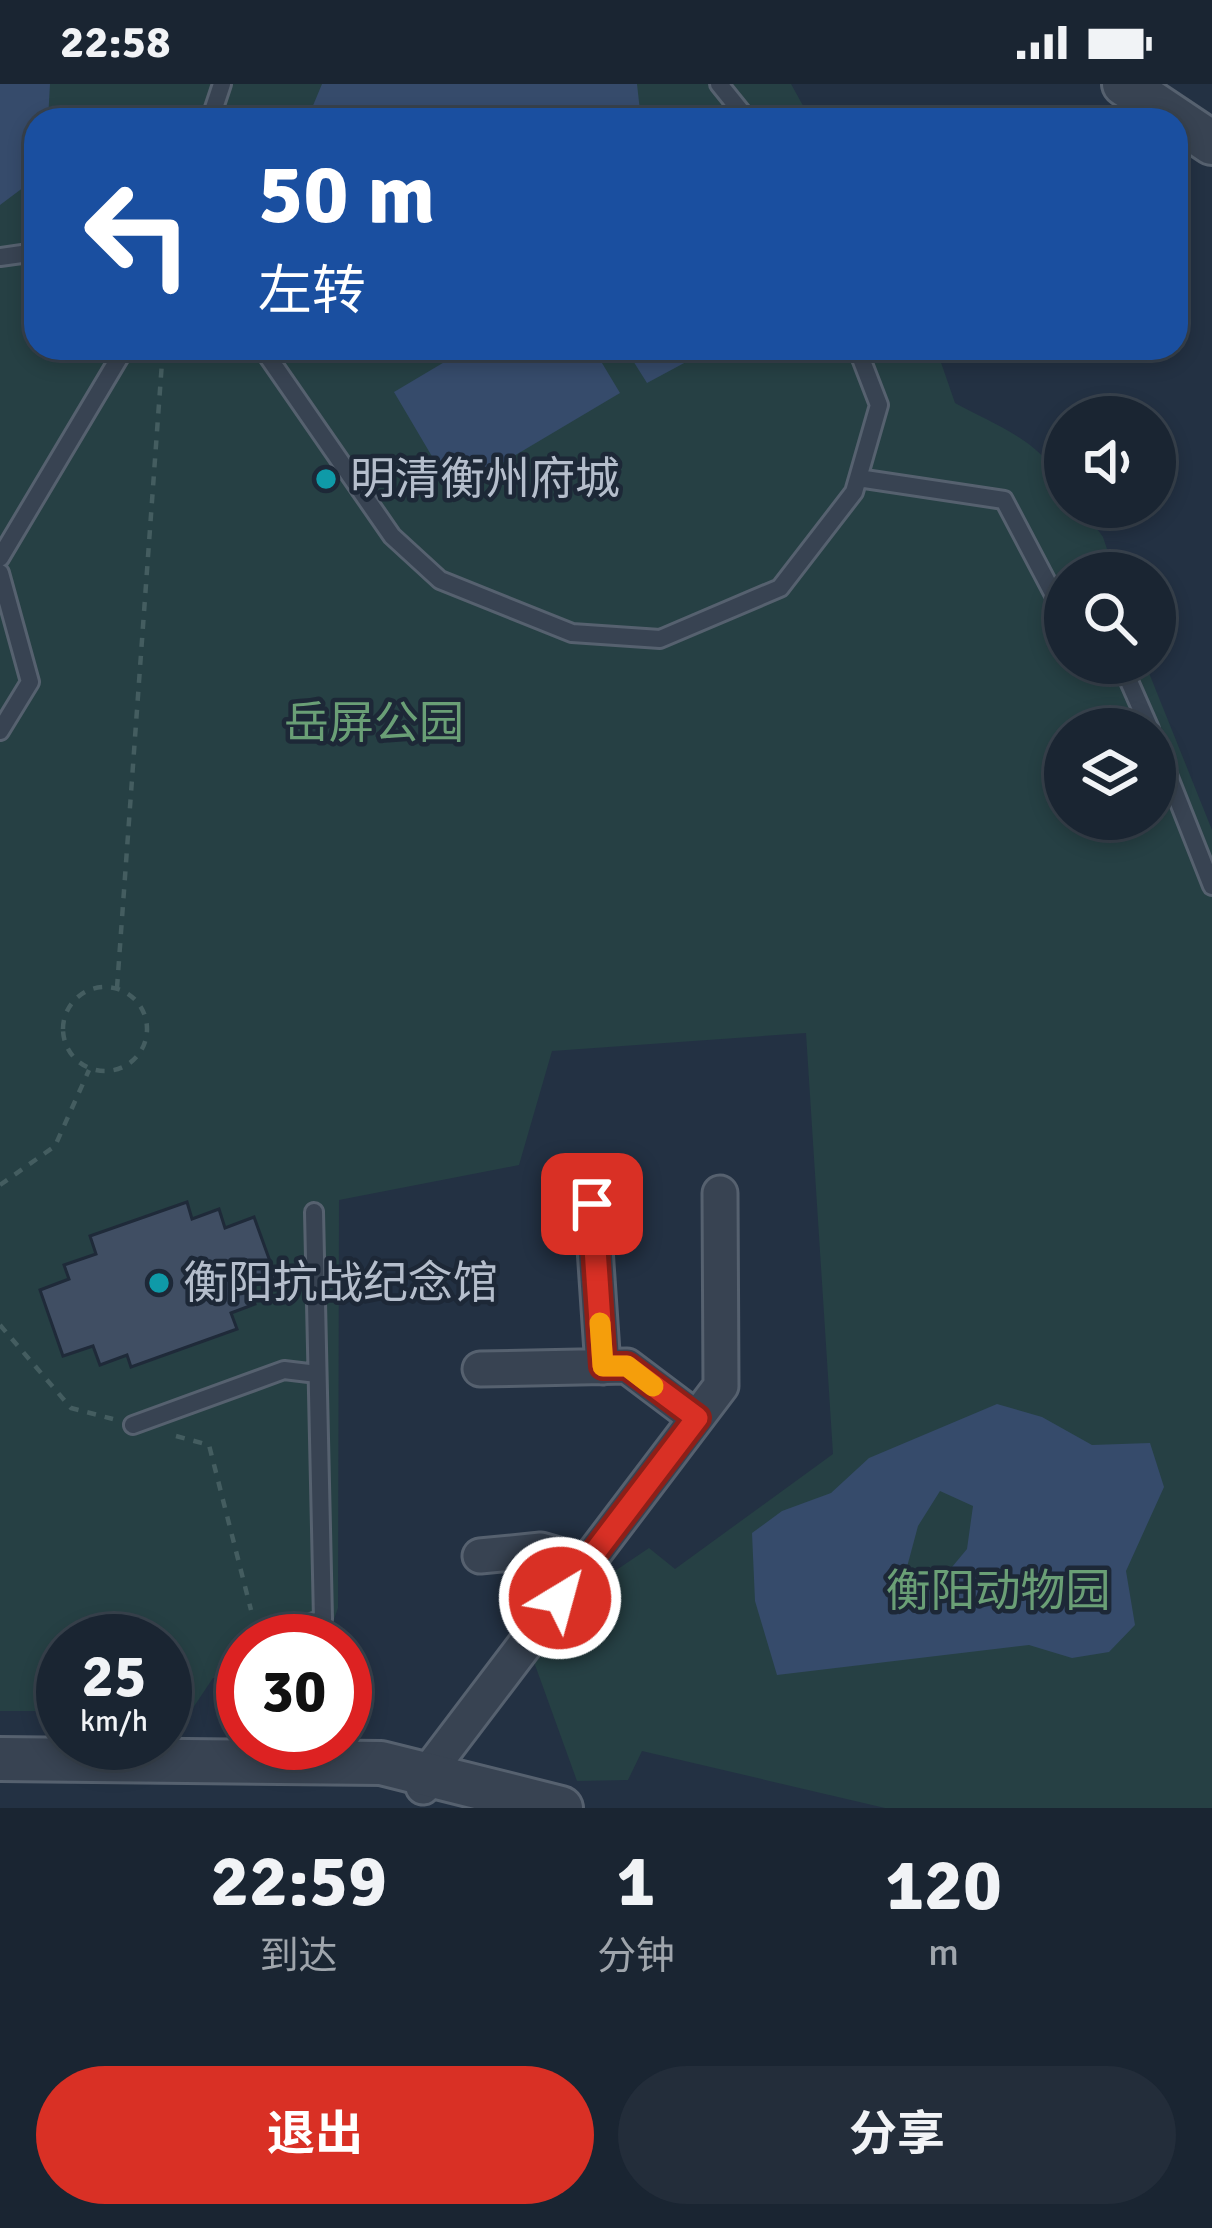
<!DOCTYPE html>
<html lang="zh">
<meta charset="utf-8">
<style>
body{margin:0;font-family:Signika,"Noto Sans SC",sans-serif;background:#232d3a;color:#f1f3f6;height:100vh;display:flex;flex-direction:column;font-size:45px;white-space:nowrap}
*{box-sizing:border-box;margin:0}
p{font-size:39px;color:#9fa5ac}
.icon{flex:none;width:66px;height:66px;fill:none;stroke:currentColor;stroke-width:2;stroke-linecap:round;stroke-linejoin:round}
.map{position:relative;height:1724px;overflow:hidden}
.panel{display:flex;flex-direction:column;background:#1a2532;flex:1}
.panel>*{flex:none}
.banner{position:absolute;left:24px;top:24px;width:1164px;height:252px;border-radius:36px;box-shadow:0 6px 18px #0003,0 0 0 3px #38424d;background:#1a4fa0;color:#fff;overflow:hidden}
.tools{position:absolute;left:1044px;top:312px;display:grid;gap:24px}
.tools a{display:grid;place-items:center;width:132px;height:132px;border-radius:50%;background:#1a2532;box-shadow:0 6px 18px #0003,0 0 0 3px #38424d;font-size:60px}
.speed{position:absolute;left:36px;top:1530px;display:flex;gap:24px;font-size:60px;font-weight:700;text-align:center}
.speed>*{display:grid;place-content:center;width:156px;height:156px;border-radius:50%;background:#1a2532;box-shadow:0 6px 18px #0003,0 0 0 3px #38424d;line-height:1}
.speed small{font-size:30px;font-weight:400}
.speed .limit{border:18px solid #d22;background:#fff;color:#111}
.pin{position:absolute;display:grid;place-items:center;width:102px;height:102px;color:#fff;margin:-51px;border-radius:24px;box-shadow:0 6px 18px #0006}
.me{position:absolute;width:132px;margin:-66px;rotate:37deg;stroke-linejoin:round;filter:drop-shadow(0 0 9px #0008)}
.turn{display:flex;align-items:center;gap:42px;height:252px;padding:0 36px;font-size:54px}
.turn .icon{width:156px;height:156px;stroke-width:2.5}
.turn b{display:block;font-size:84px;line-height:102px}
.eta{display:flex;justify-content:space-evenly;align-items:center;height:204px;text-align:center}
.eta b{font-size:72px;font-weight:700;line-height:84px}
.button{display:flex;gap:24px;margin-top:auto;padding:24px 36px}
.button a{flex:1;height:138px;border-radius:72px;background:#d93025;color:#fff;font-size:48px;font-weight:700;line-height:138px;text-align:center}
.button a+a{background:#232d3a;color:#f1f3f6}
.status{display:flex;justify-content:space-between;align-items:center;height:84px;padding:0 60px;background:#1a2532;direction:ltr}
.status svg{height:33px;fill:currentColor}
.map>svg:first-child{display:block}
.green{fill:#264044;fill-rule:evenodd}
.water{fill:#364b6b;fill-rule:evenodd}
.building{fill:#404e63;stroke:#1f2a39;stroke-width:3}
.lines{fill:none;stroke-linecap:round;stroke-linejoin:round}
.service-casing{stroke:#56616f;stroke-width:22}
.minor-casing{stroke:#56616f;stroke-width:39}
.tertiary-casing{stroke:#56616f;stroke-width:48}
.path{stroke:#445d60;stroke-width:4.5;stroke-dasharray:9 9;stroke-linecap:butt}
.service{stroke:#384352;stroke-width:16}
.minor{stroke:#384352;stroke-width:33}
.tertiary{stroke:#384352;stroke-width:42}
.route-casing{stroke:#8d1f18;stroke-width:30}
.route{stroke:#d93025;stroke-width:21}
.slow{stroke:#f59e0b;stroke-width:21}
.culture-dot{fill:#0f9aa8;stroke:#1d2837;stroke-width:4.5}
.labels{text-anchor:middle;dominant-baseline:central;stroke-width:9;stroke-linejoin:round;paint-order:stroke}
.poi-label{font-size:45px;fill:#b5becc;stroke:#1d2837;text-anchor:start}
.park-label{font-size:45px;fill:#6a9f76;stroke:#1d2837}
</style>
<div class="status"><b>22:58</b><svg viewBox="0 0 49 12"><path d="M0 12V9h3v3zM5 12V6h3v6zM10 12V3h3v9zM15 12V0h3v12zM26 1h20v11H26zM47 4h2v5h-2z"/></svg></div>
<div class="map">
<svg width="1212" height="1724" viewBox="0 0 1212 1724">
<rect width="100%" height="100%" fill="#233143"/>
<path class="green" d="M0,0H791L811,36H36V264H936L955,319C999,343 1065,366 1065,423H1081L1103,453L1115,489H1065V579H1145L1212,746V1724H885L642,1667L628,1696L577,1697L534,1578L569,1518L649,1464L675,1485L833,1370L806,949L552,967L519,1081L339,1116L338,1524L326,1557H243V1596L213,1594L191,1627H165V1557H63V1627H0ZM1065,645H1155V735H1065Z"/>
<path class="water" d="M0,0H50L48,36H36V94L0,121Z
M322,0H637L641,36H307Z
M468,264H593L620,309L453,408L394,308Z
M625,264H712L647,299Z
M997,1320L1042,1333L1092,1361L1150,1359L1164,1403L1126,1487L1135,1541L1109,1568L1072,1574L1029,1561L777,1591L755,1517L752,1449L782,1427L831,1409L869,1374ZM940,1407L973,1422L967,1465L942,1495L907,1483L918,1442Z"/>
<path class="building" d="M187,1118L192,1135L219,1125L225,1144L254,1133L276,1194L249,1203L255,1220L231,1229L237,1245L131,1283L127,1271L100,1281L93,1262L63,1272L40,1206L69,1195L64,1181L96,1170L90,1152Z"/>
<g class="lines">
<defs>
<path id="service" d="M719,0L748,36
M210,36L222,0
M0,173L36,168
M262,264L392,452L440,496L572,549L660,555L780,504L854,408L879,321L857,264
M858,394L1004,416L1065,532
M0,474L125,264
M0,489L30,598L0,647
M1121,579L1150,645
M1155,658L1212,802
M133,1341L284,1286L317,1290
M258,1557L323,1535L314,1128"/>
<path id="minor" d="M592,1120L603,1283
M480,1285L627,1282L696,1334
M480,1472L541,1466L586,1479
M423,1703L426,1691L721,1302L720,1109"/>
<path id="tertiary" d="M1124,0L1212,59
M0,1675L381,1679L561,1724"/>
</defs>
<use href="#service" class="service-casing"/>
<use href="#minor" class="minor-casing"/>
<use href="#tertiary" class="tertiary-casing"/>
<path class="path" d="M63 945a42 42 0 1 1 84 0a42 42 0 1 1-84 0Z
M117,904L163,264
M0,1101L55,1062L89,986
M0,1241L71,1324L113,1335
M176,1352L209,1361L251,1526"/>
<use href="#service" class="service"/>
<use href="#minor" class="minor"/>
<use href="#tertiary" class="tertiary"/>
</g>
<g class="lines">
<defs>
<path id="route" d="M560,1514L697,1334L627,1282H603L592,1120"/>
</defs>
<use href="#route" class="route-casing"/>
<use href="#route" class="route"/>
<path class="slow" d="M600,1239L603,1282H627L653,1302"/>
</g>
<g class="culture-dot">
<circle cx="326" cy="395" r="12"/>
<circle cx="159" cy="1199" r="12"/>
</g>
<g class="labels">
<g class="poi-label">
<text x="350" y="395">明清衡州府城</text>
<text x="183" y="1199">衡阳抗战纪念馆</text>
</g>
<g class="park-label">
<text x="374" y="639">岳屏公园</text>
<text x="998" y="1507">衡阳动物园</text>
</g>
</g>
</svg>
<div class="tools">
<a><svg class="icon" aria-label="sound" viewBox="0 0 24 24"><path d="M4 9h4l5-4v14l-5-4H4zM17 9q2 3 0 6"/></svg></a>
<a><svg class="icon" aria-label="search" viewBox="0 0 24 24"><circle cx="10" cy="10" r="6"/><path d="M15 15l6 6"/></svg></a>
<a><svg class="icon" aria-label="layers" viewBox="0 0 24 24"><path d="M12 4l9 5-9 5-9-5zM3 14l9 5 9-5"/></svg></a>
</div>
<div class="speed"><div>25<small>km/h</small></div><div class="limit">30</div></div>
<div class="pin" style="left:592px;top:1120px;background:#d93025"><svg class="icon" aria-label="arrive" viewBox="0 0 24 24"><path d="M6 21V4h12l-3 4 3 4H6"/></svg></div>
<svg class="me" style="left:560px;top:1514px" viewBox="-20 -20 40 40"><circle r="17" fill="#d93025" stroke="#fff" stroke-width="3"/><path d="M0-11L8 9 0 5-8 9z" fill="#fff"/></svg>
<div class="banner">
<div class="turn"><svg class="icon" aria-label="left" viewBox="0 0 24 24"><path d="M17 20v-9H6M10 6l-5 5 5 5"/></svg><div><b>50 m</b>左转</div></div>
</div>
</div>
<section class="panel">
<div class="eta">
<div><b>22:59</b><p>到达</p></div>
<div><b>1</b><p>分钟</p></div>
<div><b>120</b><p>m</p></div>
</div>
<div class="button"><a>退出</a><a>分享</a></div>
</section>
